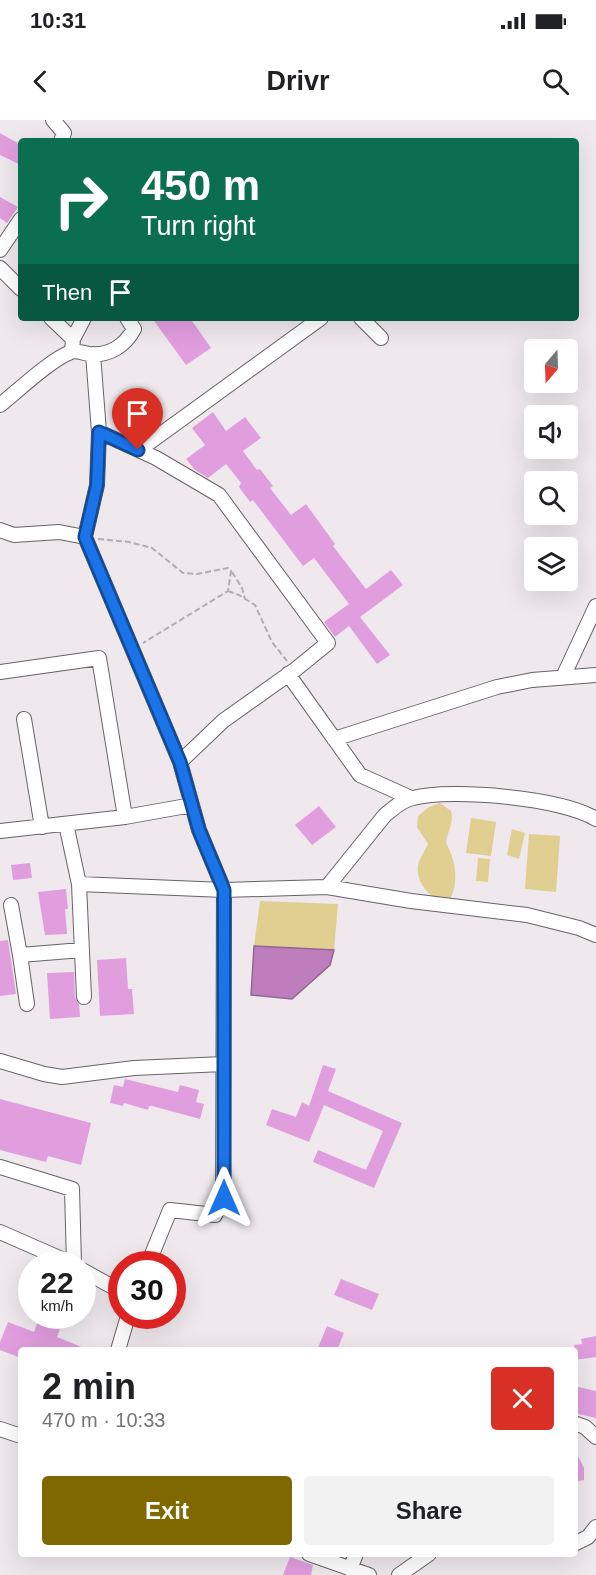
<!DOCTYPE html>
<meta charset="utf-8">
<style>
body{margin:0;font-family:Arial,sans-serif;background:#f2f2f2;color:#202124;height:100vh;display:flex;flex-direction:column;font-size:22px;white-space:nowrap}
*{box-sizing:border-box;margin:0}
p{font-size:20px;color:#757577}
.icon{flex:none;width:33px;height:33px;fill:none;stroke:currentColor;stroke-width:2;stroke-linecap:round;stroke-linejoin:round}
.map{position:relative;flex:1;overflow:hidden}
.panel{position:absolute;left:18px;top:1227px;width:560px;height:210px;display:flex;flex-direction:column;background:#fff;border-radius:6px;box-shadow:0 6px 24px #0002}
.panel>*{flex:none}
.guide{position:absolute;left:18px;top:18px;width:561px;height:183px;border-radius:6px;box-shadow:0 6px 24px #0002;background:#0b6e4f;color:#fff;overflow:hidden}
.needle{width:39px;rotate:199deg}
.fabs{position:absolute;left:524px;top:219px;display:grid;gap:12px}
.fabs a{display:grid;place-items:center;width:54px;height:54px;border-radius:6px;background:#fff;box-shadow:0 6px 24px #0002;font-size:30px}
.speed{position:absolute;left:18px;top:1131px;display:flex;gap:12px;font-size:30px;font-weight:700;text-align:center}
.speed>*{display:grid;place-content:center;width:78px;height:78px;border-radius:50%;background:#fff;box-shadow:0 6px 24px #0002;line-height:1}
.speed small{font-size:15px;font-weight:400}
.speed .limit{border:9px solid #d22;background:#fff;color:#111}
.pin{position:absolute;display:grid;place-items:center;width:51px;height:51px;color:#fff;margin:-62px -26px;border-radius:50% 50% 50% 0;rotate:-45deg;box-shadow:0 0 6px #0007}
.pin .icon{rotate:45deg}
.me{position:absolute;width:66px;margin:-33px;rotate:0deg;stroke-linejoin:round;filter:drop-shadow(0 0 4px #0008)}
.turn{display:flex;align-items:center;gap:21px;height:126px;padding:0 24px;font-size:27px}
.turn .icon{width:78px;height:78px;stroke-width:2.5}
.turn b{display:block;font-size:42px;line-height:51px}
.then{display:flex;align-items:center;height:57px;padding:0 24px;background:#0003;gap:12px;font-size:22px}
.round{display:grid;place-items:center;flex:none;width:63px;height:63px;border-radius:6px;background:#f2f2f2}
.summary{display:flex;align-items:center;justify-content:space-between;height:102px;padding:0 24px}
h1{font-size:36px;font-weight:800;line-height:45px}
.cta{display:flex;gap:12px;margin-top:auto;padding:12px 24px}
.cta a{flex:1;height:69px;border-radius:6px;background:#806800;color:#fff;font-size:24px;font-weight:800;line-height:69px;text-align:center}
.cta a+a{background:#f2f2f2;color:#202124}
.status{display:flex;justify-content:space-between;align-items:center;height:42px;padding:0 30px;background:#fff;direction:ltr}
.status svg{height:16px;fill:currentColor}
header{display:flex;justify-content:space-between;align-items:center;height:78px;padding:0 24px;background:#fff;font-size:27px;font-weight:800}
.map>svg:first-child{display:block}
.green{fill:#e1ce91}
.water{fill:#be7dbd;stroke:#946693;stroke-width:1.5}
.building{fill:#e19edf}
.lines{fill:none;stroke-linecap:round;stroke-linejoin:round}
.minor-casing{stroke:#676267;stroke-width:16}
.path{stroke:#b1adb0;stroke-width:2;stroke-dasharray:6 3;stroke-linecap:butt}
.minor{stroke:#fff;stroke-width:14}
.route-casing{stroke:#114b97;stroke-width:15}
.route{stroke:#1a73e8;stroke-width:10}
</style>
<div class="status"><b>10:31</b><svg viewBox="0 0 49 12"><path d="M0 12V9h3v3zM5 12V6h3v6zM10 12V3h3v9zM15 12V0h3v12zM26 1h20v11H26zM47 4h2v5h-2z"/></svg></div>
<header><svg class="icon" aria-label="back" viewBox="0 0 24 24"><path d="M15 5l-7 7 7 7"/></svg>Drivr<svg class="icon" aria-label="search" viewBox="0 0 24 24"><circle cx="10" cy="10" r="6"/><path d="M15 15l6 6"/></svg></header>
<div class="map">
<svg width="596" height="1455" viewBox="0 0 596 1455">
<rect width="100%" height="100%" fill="#efe9ee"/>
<path class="green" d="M440,683L451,691C454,704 448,710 446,722C448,728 452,734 453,740C457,753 456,772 448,782C432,781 415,763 418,745C420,738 425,730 428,724L417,707L418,696L429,687Z
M471,698L496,702L491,736L466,733Z
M512,709L525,713L519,739L507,735Z
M529,714L560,716L556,772L525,769Z
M478,738L490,739L488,762L476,761Z
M260,781L338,784L334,830L254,826Z"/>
<path class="water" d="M254,826L334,830L330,845L292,879L251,875Z"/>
<path class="building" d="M0,13L21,25V45L0,35Z
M0,77L18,87L7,103L0,98Z
M152,198H190L211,228L186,245Z
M213,292L226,311L245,297L261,318L243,331L257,350L260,349L273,366L270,368L291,395L306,384L335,424L333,426L366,469L391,450L403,465L360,497L390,535L377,544L349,506L335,517L324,502L349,484L314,438L303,446L253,380L250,382L239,367L241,363L226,344L208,358L195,350L186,339L205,325L192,308Z
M319,686L336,707L312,725L295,705Z
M30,743L32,758L13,760L11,745Z
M66,769L68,789H65L67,814L45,815L38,772Z
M8,820L16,874L0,876V821Z
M126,838L128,869H132L134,894L100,896L97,840Z
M74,852L75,877L79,884L80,897L50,899L47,853Z
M323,945L336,949L328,971L402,1003L374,1068L313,1042L318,1030L366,1050L383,1011L324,985L309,1022L266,1005L272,989L296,997L302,982L309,986Z
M125,959L178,972L180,965L199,970L196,982L204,984L200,999L152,986H149L148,990L124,983L123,986L110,983L114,965L123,967Z
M0,979L91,1003L81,1045L48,1036L46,1042L0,1030Z
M341,1159L379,1174L372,1190L334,1175Z
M39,1198L61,1206L57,1217L89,1230H21V1238L0,1230V1222L8,1202L34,1212Z
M327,1206L344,1213L337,1230H317Z
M596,1216V1237L574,1240V1225L582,1224L581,1219Z
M574,1266L596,1271V1298L574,1293Z
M574,1328L584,1348V1360L574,1362Z
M290,1437L313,1445L311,1455H283Z"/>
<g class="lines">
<defs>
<path id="minor" d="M53,0L64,13L61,21
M0,130L21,99
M0,148L21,169
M51,198L73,219
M361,198L381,218
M72,231L73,219L84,198
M0,285C19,270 50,240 71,232C76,230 83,233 89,234C109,236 125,226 134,209L127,198
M99,312L156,338L219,375L328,523L296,549L223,601L180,642
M139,330L321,198
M0,410L14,415L59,412L85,417L180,642L199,710L224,770L223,1078L215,1095L170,1090L148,1144
M85,417L97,365L99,312L93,234
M0,552L99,538L125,697
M288,554L360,655L411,678
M563,557L596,486
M24,599L42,707
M334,619L497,567L532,560L596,555
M66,704L79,764
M0,711L125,697L192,685
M327,767L385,695C394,688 402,680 413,678C453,668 562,678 596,699
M11,785L20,835L82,830
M20,835L27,884
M84,877L79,764L224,770L327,767L411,781L527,795L579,808L596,815
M0,941L44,954L62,957L134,948L223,944
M0,1047L72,1069L74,1144
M0,1112L73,1144
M82,1150L122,1172
M118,1230L128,1196
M574,1303L585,1307L596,1317
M0,1309L21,1316
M574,1424L588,1417L596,1407
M309,1434L369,1455
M350,1449L356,1434
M399,1455L429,1434"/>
</defs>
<use href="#minor" class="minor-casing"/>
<path class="path" d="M98,419L129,422L152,428L183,453L197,454L228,448L231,451L228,471L143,523
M232,452L242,468L245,479
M228,471L239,475L255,485L272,522L287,541"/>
<use href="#minor" class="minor"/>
</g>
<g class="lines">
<defs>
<path id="route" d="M138,330L99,312L97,365L85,417L180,642L199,710L224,770V1078"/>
</defs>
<use href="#route" class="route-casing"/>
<use href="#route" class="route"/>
</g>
</svg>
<div class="fabs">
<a><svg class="needle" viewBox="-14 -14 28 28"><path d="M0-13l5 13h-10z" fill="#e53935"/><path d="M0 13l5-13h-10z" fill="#757577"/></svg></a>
<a><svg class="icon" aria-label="sound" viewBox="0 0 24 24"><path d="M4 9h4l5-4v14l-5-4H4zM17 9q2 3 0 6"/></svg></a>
<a><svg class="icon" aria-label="search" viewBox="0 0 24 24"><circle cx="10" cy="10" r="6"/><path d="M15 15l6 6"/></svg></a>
<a><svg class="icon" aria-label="layers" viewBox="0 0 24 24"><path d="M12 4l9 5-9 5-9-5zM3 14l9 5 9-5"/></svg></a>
</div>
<div class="speed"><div>22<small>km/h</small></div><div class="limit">30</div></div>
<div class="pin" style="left:138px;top:330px;background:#d93025"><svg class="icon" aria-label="arrive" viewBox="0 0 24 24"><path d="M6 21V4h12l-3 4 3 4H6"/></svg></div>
<svg class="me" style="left:224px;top:1078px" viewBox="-20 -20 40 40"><path d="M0-17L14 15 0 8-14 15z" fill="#1a73e8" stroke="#fff" stroke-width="4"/></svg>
<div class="guide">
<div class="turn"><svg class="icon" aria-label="right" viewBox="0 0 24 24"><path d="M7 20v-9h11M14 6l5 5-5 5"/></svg><div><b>450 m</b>Turn right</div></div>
<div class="then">Then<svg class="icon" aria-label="arrive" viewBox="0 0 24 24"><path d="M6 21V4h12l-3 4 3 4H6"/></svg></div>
</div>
<section class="panel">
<div class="summary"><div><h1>2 min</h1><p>470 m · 10:33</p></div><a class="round" style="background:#d93025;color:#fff"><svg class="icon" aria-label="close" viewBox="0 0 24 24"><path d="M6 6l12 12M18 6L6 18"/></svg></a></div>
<div class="cta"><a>Exit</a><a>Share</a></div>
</section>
</div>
